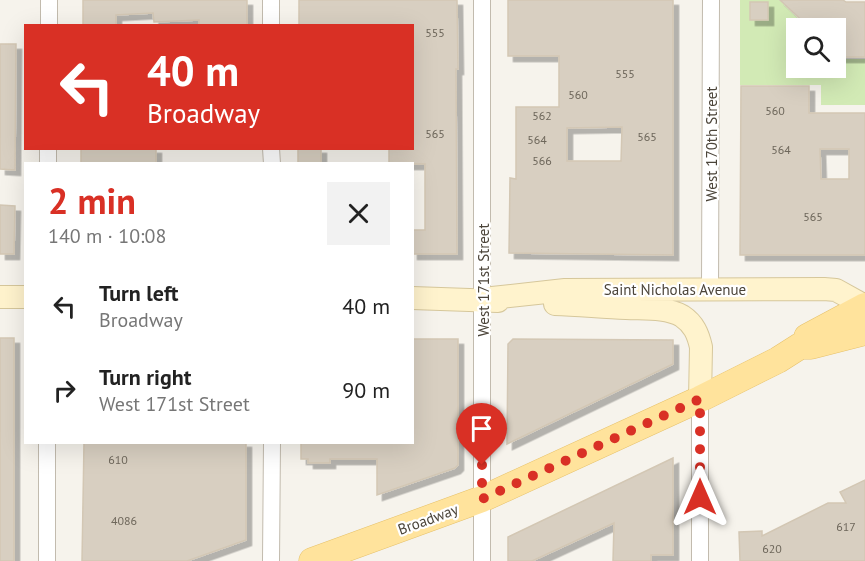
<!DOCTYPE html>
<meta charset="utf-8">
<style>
body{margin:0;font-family:"PT Sans",sans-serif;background:#f2f2f2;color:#222;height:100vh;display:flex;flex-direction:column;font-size:22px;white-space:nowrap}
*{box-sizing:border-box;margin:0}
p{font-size:20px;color:#767676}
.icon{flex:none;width:33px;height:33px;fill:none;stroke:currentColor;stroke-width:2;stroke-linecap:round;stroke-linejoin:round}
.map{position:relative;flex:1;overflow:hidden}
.panel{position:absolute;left:24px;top:162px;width:390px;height:282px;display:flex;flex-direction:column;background:#fff;border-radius:0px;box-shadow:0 6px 24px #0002}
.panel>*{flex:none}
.hud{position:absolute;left:24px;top:24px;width:390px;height:126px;border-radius:0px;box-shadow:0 6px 24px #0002;background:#d93025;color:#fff;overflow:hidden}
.tools{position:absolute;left:786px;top:18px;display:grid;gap:12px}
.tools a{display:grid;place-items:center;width:60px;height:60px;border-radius:0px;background:#fff;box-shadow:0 6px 24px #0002;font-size:30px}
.pin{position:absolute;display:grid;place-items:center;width:51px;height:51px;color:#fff;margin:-62px -26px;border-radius:50% 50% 50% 0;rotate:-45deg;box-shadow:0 0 6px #0007}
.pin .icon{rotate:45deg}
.me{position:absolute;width:66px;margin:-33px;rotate:0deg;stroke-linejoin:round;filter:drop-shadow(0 0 4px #0008)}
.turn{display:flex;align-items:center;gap:21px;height:126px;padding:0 24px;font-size:27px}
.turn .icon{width:78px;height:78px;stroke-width:2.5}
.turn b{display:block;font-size:42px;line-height:51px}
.round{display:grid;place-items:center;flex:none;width:63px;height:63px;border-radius:0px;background:#f2f2f2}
.head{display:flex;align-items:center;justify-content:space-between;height:102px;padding:0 24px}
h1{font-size:36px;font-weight:600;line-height:45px;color:#d93025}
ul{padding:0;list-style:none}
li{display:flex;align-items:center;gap:18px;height:84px;padding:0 24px}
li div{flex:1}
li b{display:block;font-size:22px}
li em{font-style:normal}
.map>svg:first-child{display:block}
.green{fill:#d2eab5}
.building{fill:#d8cfc1;stroke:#d3c7b4;stroke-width:1.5;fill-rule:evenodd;filter:url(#shadow)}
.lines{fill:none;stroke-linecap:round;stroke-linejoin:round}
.minor-casing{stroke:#c2bbae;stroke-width:18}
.secondary-casing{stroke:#d6c79b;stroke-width:24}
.primary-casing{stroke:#e6c16a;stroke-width:27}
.minor{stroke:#fff;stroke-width:16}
.secondary{stroke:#fff3cd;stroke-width:22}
.primary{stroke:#ffe39c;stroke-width:26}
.route{stroke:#d93025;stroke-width:10;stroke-dasharray:0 18}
.labels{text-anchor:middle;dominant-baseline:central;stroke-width:4.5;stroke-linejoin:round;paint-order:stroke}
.number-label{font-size:12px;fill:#6e675b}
.street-label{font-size:15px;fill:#4b4439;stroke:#fff}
</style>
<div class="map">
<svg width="865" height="561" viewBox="0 0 865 561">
<defs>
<filter id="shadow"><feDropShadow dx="5.5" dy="5.5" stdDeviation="0" flood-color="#0004"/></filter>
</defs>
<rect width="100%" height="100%" fill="#f6f3ec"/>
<path class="green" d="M740,0H784V5L808,28H796V68H836V55L840,59H865V105H821V85H740Z"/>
<path class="building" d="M83,0H247V26H199V20L154,22L153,13L116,15V26H83Z
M299,0H457L458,69H456L457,254H412V230H425V164H389V148H412V26H299Z
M508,0H673V255L509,253L510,178L516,179V107H559V56H508ZM622,127L621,161H567V128Z
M780,0H843L846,2H865V57H836V28H810Z
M750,2H768V20H750Z
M0,44H16L15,170L0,169Z
M741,86H809V113H865V255H740ZM820,149H849V179H821Z
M81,148H156V164H81Z
M298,148H321V164H298Z
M0,205L15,206L14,254H0Z
M0,338H14V561H0Z
M412,339H458V465L455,468L377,495V459H330V463H308V459H301V442H412Z
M513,339L673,340V364L507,444L508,344Z
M84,442H246V540L187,561H82Z
M673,458V555H651V561H613L614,523L532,561H508V537Z
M865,480V561H740L739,532L762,531V536L828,503H846L840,492Z"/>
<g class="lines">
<defs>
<path id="minor" d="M271,0V26
M482,0V561
M49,26V0
M271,148L272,164
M48,164V148
M710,289L711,0
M47,561V442
M271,561L272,442
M700,561V399"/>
<path id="secondary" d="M0,297H26
M412,298L498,301
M483,299L565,290L824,289L836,290L865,306
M555,304C579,305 603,307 626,308C644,309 666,307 682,316C694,324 698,334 701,347L700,399"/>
<path id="primary" d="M807,337L865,306
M312,561L482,499L700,399L778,360L800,346H811L865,332"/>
</defs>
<use href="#minor" class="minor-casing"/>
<use href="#secondary" class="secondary-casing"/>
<use href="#primary" class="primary-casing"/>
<use href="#minor" class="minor"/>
<use href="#secondary" class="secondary"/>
<use href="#primary" class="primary"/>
</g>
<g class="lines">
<path class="route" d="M482,465V499L700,399V497"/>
</g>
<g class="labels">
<g class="number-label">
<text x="435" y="32">555</text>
<text x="625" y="73">555</text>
<text x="578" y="94">560</text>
<text x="775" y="110">560</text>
<text x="542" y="115">562</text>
<text x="435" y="133">565</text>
<text x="647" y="136">565</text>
<text x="537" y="139">564</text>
<text x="781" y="149">564</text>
<text x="542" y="160">566</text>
<text x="813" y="216">565</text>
<text x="118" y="459">610</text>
<text x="124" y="520">4086</text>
<text x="846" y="526">617</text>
<text x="772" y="548">620</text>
</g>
<g class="street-label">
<text transform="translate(711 144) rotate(-90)">West 170th Street</text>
<text transform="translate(483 280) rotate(-90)">West 171st Street</text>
<text x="675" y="289">Saint Nicholas Avenue</text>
<text transform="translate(428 519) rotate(-20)">Broadway</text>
</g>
</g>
</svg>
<div class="tools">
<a><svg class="icon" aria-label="search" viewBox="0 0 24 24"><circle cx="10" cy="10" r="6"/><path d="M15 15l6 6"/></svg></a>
</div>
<div class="pin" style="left:482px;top:465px;background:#d93025"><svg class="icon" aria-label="arrive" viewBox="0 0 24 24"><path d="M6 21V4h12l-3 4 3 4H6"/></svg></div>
<svg class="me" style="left:700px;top:497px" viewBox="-20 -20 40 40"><path d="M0-17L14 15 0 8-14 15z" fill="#d93025" stroke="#fff" stroke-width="4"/></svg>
<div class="hud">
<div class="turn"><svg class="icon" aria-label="left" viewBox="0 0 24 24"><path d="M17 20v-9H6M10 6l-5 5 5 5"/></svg><div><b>40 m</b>Broadway</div></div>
</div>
<section class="panel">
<div class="head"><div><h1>2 min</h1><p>140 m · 10:08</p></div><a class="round"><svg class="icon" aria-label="close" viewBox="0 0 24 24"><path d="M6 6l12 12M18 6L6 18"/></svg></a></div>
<ul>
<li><svg class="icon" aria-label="left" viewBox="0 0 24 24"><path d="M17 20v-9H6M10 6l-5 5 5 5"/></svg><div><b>Turn left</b><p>Broadway</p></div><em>40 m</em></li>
<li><svg class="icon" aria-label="right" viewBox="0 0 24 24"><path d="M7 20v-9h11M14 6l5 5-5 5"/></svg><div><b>Turn right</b><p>West 171st Street</p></div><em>90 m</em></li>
</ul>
</section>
</div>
